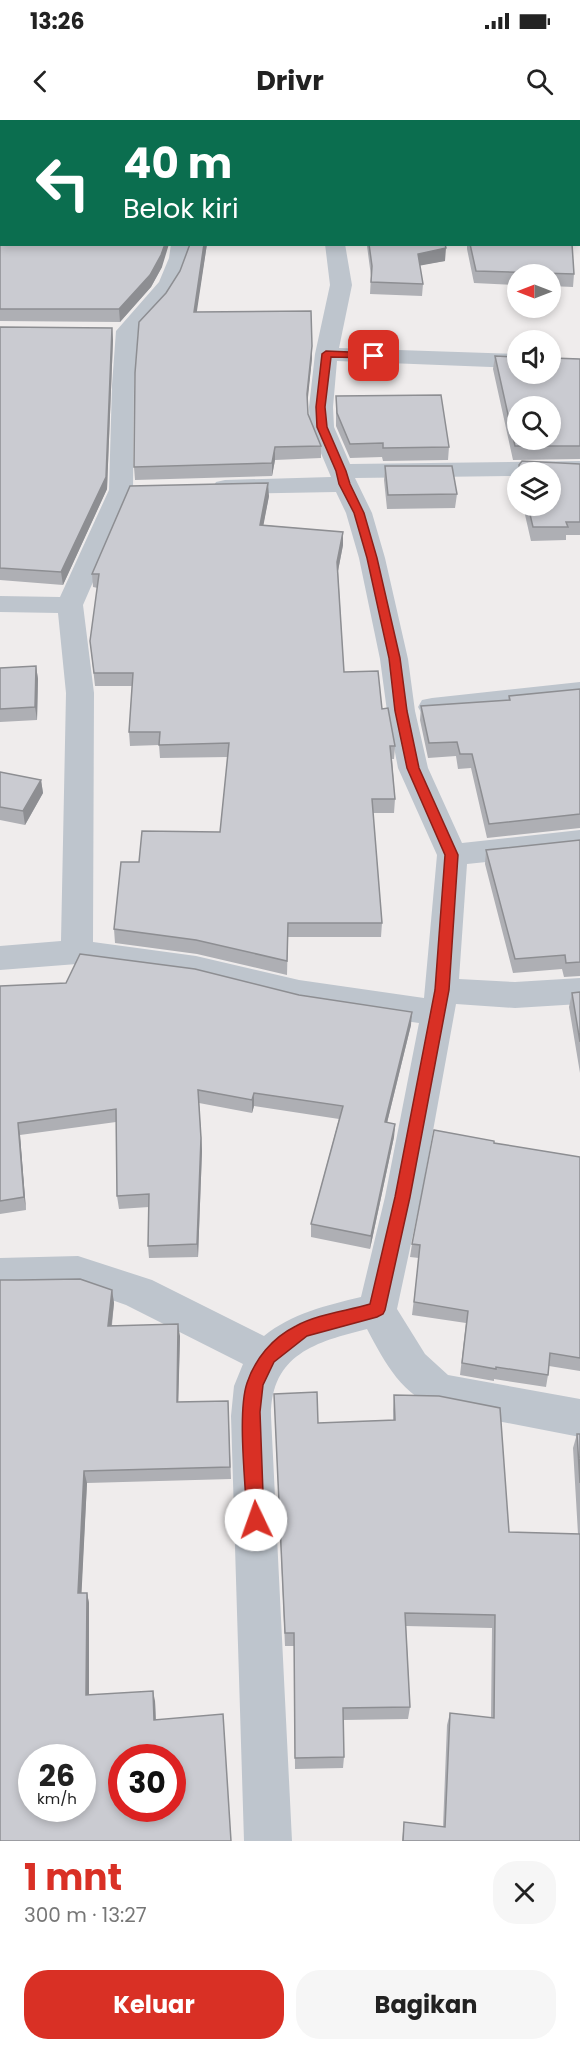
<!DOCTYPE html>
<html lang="id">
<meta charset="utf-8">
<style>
body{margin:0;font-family:Poppins,sans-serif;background:#f6f6f6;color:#222;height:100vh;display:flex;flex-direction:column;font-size:22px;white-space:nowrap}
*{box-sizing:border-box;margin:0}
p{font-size:20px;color:#767676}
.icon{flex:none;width:33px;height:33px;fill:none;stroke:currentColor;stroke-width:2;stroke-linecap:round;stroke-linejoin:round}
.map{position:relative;height:1721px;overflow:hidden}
.sheet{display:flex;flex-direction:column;background:#fff;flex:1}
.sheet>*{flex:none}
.top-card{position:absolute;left:0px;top:0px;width:580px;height:126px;box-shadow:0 3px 9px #0003;background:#0b6e4f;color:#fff;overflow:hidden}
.needle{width:39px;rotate:270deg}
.fabs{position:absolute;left:507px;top:144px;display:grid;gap:12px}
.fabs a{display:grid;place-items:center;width:54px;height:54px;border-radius:50%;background:#fff;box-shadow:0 3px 9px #0003;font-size:30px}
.speed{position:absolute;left:18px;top:1624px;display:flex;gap:12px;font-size:30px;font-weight:700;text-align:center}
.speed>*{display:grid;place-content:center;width:78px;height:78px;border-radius:50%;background:#fff;box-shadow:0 3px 9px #0003;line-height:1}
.speed small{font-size:15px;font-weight:400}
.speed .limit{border:9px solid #d22;background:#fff;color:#111}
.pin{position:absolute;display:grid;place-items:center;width:51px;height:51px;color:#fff;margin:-26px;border-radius:12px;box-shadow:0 3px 9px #0006}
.me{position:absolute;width:66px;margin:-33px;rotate:357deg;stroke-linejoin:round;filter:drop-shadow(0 0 4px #0008)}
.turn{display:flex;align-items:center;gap:21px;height:126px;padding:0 24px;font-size:27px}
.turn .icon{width:78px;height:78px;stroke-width:2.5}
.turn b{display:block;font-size:42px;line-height:51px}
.round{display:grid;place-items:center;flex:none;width:63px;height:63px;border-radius:24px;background:#f6f6f6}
.head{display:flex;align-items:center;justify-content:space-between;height:102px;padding:0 24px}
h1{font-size:36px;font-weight:700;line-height:45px;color:#d93025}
.cta{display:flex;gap:12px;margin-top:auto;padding:12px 24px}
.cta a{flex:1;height:69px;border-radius:24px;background:#d93025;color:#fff;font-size:24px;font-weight:700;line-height:69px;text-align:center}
.cta a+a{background:#f6f6f6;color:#222}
.status{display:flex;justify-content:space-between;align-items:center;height:42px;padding:0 30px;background:#fff;direction:ltr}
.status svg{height:16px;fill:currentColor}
header{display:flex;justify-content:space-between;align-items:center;height:78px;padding:0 24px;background:#fff;font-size:27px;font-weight:700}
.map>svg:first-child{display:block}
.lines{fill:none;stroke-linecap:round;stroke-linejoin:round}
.minor{fill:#bec5cd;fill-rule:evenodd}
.wall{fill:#aeafb4}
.shaded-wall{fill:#8d8e92}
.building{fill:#cacbd1;stroke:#8d8e92;stroke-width:1.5;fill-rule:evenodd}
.route{fill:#d93025;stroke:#8d1f18;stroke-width:1.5}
</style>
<div class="status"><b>13:26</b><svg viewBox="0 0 49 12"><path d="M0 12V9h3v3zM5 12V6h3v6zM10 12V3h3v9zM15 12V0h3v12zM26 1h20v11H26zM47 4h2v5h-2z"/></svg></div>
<header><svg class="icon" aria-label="back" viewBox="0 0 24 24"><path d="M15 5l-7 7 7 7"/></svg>Drivr<svg class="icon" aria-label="search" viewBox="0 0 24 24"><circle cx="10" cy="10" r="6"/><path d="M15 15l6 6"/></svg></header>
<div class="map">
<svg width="580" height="1721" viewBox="0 0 580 1721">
<rect width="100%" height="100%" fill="#efecec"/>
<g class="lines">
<path class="minor" d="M579,48H580L579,63Z
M579,108H580V120H579Z
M171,124H191C186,162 164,187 138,213L134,265L133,370L83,485L94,573L93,822L196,836L299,860L424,878L437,735L398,648L387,591L380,539L359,438L346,393L336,372L225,374L216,372L213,367L216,362L225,360L331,357L310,307L309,287L315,234L330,165L325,124H345L352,165L339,228L518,234V248L337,241L333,287L334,307L350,344L580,341V355L518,352V356L355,358L372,393L385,438L408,539L415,591L428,648L462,723L580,710V732L467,744L459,859L515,862L580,858V884L515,888L456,884L421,1077L397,1189L425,1234L448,1255L580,1279V1317L441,1290C402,1275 386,1245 367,1209C316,1222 271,1234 271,1296L292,1721H244L231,1296L234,1266L243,1244L126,1185L78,1168L0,1170V1138L78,1136L152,1160L264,1216C291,1194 327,1185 361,1177L385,1077L419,903L299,886L196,860L77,844L0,850V826L61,821L66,573L58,493L0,492V476L60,477L109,370L112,265L116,211L159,162L169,138Z
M580,562V580L432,596L422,594L418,587L422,580L432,578Z"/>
</g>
<path class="wall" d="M0,0L162,147L151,167L120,202L0,201Z
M190,124H207L196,192L312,238L307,282L308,294L321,326V338L275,340L272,356L135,360L134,347L166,173L180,151Z
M358,124H445V141L420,145L423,164L422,176L370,174L371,156L367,126H358Z
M467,124H572L574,154L573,167L550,166V154H518V165L474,163L467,129Z
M0,207L112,208L113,220L107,369L63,465L0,460Z
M495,236L580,239V339L513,340L493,249Z
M336,276L449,327L448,340L383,341L382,337L350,338L336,306Z
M580,344V415H566V420L531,421L523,386H550Z
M385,346L457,374L455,388L387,389L384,360Z
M269,376L263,405L343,412V425L338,451L344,552L382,589L395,626L394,639H392L395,679L394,693H373L382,803L381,817H288L287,855L197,834L115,823L114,809L139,742L220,712L228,637L160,638L159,625L130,626L129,612L132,566H95L90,521L98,468L93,467L92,454Z
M36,546L38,559L37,600L0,602V548Z
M580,569V708L487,718L471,648L458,649L456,636L428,638L420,600L421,586L508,580L509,576Z
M0,652L41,660L43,673L25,705L0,700Z
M580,720V856L564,857L562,849L513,853L485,744L486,730Z
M0,866L411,905L387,1003L395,1004L394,1017L370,1129L311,1117V1104L339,999L254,986L252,993L199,983L202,1031L198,1137L149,1138L148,1126L149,1087L119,1089L117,1076L116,1002L20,1015L26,1090L0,1094Z
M580,872V953L569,887L572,873Z
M494,1023L580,1037V1251L549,1246L548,1255L546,1267L494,1259V1261L460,1255L466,1203L412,1195L419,1138L410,1137L412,1124Z
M112,1170L114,1183L112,1205L180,1216L178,1282L228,1281L231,1359L87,1363L81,1473H87L89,1483V1575L155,1581L156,1600L0,1721Z
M274,1274L318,1303L393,1300V1290L394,1275L509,1412L578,1414L573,1328L577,1314H580V1721H402L404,1702L443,1707L447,1605L450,1593L491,1598L492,1508L406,1506L410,1587L408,1599L343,1600L344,1637L343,1648L295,1649L294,1526H285Z"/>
<path class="shaded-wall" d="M165,124H169L162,147L151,167L120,202L119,189Z
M204,124H207L195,204L194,192Z
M446,128L445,141L418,146V134Z
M112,208L113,220L107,369L63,465L61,452Z
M312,226V238L307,287V274Z
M275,327V340L272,356V343Z
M268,363L269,376L261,418L260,405Z
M343,412V425L337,456V442Z
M36,546L38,559L37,600L35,587Z
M41,660L43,673L25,705L23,691Z
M412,892L411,905L384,1015L385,1002Z
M198,970L202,1031L198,1137L197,1124Z
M254,973V986L252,993V980Z
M18,1003L20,1015L26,1090L24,1077Z
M395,1004L394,1017L370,1129L371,1116Z
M112,1170L114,1183L110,1218L108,1206Z
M178,1204L180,1216L178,1294L177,1282Z
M84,1351L87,1363L81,1484L78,1473Z
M87,1473L89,1483V1585L86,1575Z
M153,1571L155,1581L156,1609L154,1600Z"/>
<path class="building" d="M0,0H475V2H2V124H165L161,135L150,155L119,189H0Z
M190,124H204L194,192L311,191L312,226L307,274L308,294L321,326L275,327L272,343L134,347L135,253L139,202L166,173L180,151Z
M369,124H445L446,128L418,134L423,164L371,162L372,146Z
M470,124H572L574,154L476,151Z
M0,207L112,208L106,357L61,452L0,448Z
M495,236L518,237V254H550V236L552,238L580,239V326H515ZM518,286H550V320H518Z
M441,275L449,327L383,328V323L350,324L337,293L336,276Z
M522,341L580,344V402H566L568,407H533L528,386H550V352H520L519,345Z
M385,346H452L457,374L388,375Z
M268,363L260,405L343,412L337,442L344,552L378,551L382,589L388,588L395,626H390L395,679H372L382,803H288L287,841L196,820L114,809L121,742H139L142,711L220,712L229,623L159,625L160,612H129L133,553H94L90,521L99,454H92L130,366Z
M36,546L35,587L0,589V548Z
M580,569V694L489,704L472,634H460L457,622L429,623L421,586L510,580L509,576Z
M0,652L41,660L23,691L0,687Z
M580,720V842L566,843L565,835L515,839L486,730Z
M80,834L195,849L299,875L412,892L385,1002L395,1004L371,1116L311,1104L343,986L254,973L252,980L198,970L201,1018L197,1124L148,1126L149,1074L117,1076L116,989L18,1003L24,1077L0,1081V866L66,863Z
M580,872V922L572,873Z
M434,1010L494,1021V1023L580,1037V1238L550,1233L548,1255L496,1247V1249L462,1243L468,1191L414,1182L420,1125L412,1124Z
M80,1159L112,1170L108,1206L178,1204L177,1282L228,1281L230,1347L84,1351L78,1473H87L86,1575L153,1571L154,1600L223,1594L231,1721H0V1160H19ZM32,1638H82V1689H32ZM122,1638H172V1689H122Z
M317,1272L318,1303L395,1300L394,1275L439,1276L500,1288L509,1412L580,1414V1721H403L404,1702L445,1707L450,1593L494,1598L495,1495L405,1493L410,1587L343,1588L344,1637L295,1638L294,1513H285L274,1274Z
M577,1314H580V1363Z"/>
<path class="route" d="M326,231L374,233L379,236L374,238L331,237L325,287L327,307L346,351L350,364L364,393L377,438L400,538L407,591L419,648L458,735L449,870L410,1077L385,1190L383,1194L377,1197L307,1216L274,1242L263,1265L260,1292L264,1400L262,1406L256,1409L250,1406L247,1400C246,1367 237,1293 247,1263C255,1239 272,1218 296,1206C318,1194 347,1191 370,1184L395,1077L435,870L445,735L407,648L395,591L389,538L367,438L354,393L339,364L336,351L317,307L316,287L322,234Z"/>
</svg>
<div class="fabs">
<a><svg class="needle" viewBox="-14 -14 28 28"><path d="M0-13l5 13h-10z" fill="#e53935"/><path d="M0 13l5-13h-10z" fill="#767676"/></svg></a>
<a><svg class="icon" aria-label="sound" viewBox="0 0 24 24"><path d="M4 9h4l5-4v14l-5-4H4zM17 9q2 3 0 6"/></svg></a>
<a><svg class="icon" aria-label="search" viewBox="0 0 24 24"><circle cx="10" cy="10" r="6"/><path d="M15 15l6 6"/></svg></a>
<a><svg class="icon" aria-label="layers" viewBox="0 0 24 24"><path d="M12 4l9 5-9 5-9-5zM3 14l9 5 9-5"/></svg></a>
</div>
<div class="speed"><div>26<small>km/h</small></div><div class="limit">30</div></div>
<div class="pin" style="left:374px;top:236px;background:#d93025"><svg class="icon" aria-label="arrive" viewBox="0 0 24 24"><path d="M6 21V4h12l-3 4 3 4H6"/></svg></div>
<svg class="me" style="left:256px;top:1400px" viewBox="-20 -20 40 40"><circle r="19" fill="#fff"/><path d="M0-13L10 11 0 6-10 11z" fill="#d93025"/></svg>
<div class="top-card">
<div class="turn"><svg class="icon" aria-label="left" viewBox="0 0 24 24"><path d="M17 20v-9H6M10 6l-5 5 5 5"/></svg><div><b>40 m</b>Belok kiri</div></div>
</div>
</div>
<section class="sheet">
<div class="head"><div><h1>1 mnt</h1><p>300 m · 13:27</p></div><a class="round"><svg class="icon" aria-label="close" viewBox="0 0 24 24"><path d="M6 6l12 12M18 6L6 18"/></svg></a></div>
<div class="cta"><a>Keluar</a><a>Bagikan</a></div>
</section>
